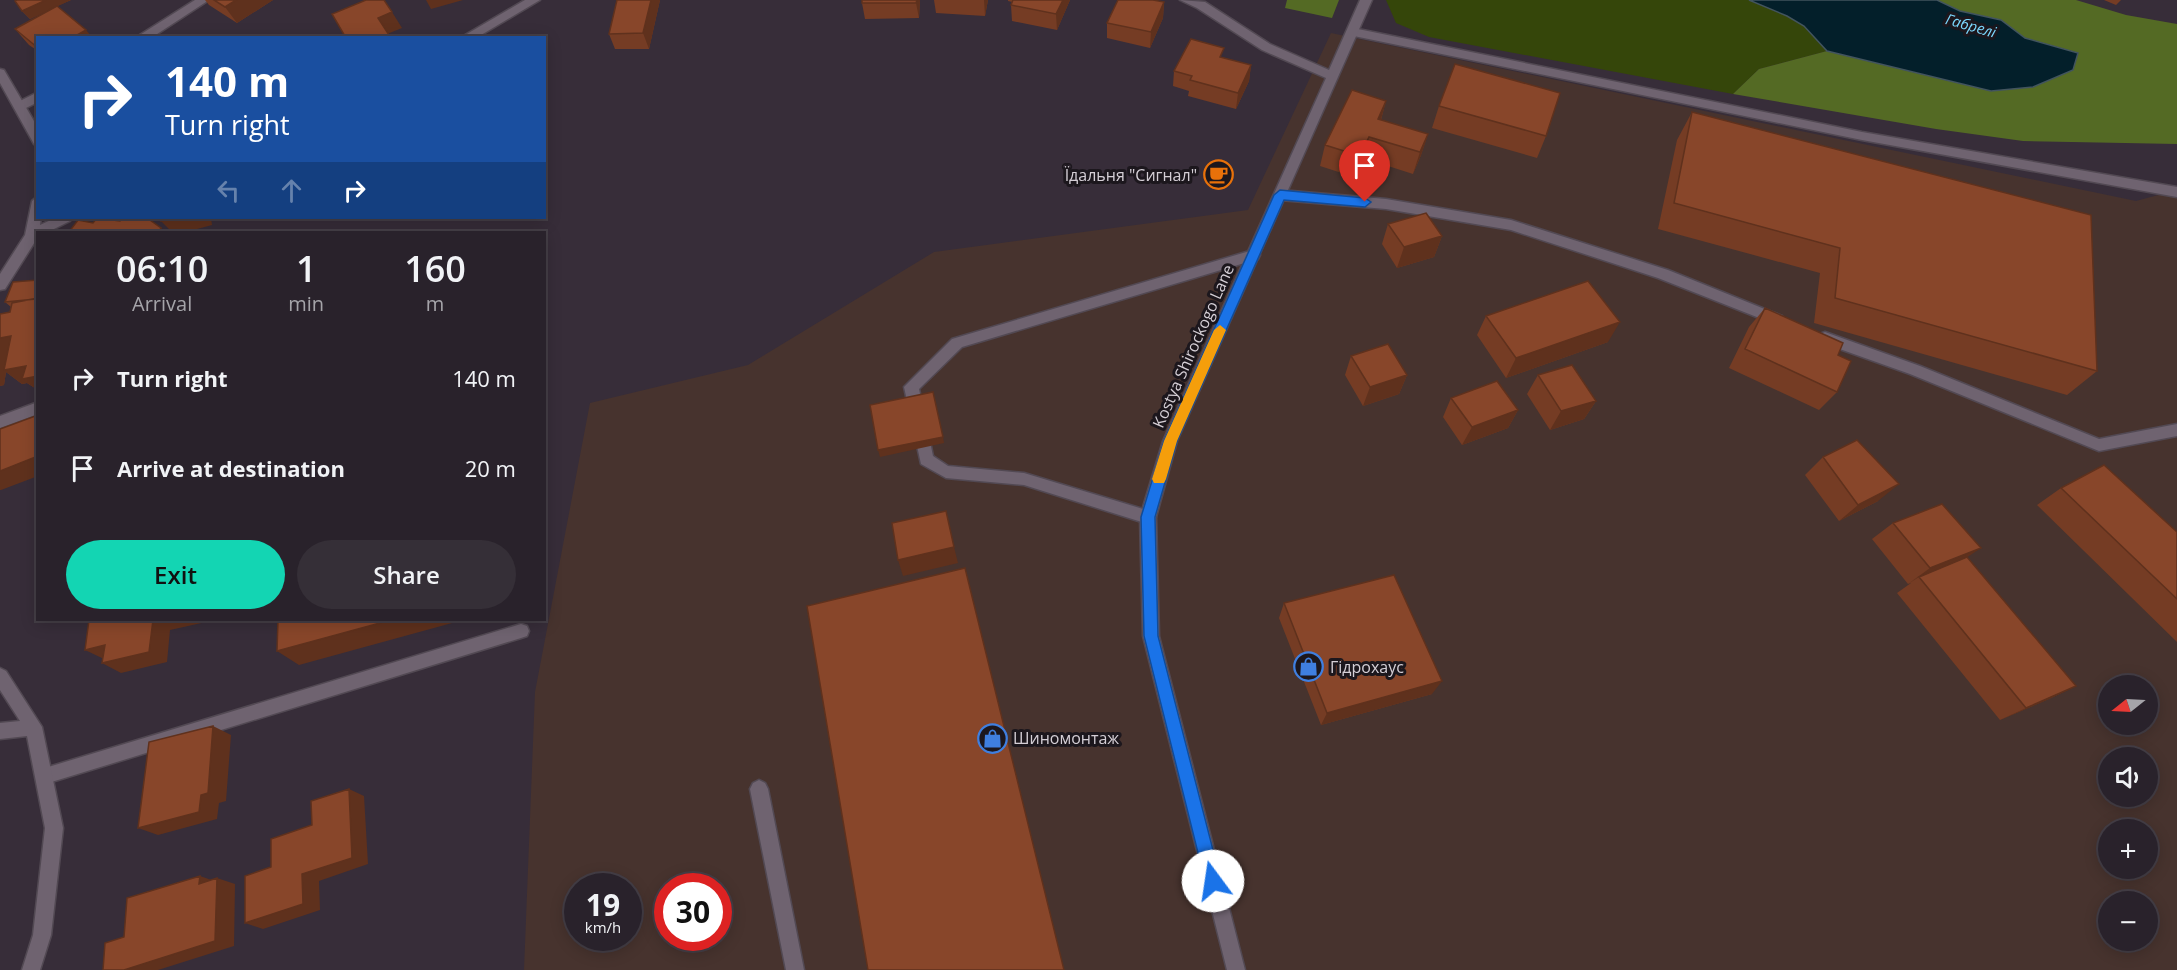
<!DOCTYPE html>
<meta charset="utf-8">
<style>
body{margin:0;font-family:"Open Sans",sans-serif;background:#352f37;color:#f1f3f6;height:100vh;display:flex;flex-direction:column;font-size:22px;white-space:nowrap}
*{box-sizing:border-box;margin:0}
p{font-size:20px;color:#a5a4a9}
.icon{flex:none;width:33px;height:33px;fill:none;stroke:currentColor;stroke-width:2;stroke-linecap:round;stroke-linejoin:round}
.map{position:relative;flex:1;overflow:hidden}
.panel{position:absolute;left:36px;top:231px;width:510px;height:390px;display:flex;flex-direction:column;background:#29222b;border-radius:0px;box-shadow:0 3px 15px #0003,0 0 0 2px #453f47}
.panel>*{flex:none}
.guide{position:absolute;left:36px;top:36px;width:510px;height:183px;border-radius:0px;box-shadow:0 3px 15px #0003,0 0 0 2px #453f47;background:#1a4fa0;color:#fff;overflow:hidden}
.needle{width:39px;rotate:252deg}
.fabs{position:absolute;left:2098px;top:675px;display:grid;gap:12px}
.fabs a{display:grid;place-items:center;width:60px;height:60px;border-radius:50%;background:#29222b;box-shadow:0 3px 15px #0003,0 0 0 2px #453f47;font-size:30px}
.speed{position:absolute;left:564px;top:873px;display:flex;gap:12px;font-size:30px;font-weight:700;text-align:center}
.speed>*{display:grid;place-content:center;width:78px;height:78px;border-radius:50%;background:#29222b;box-shadow:0 3px 15px #0003,0 0 0 2px #453f47;line-height:1}
.speed small{font-size:15px;font-weight:400}
.speed .limit{border:9px solid #d22;background:#fff;color:#111}
.pin{position:absolute;display:grid;place-items:center;width:51px;height:51px;color:#fff;margin:-62px -26px;border-radius:50% 50% 50% 0;rotate:-45deg;box-shadow:0 0 6px #0007}
.pin .icon{rotate:45deg}
.me{position:absolute;width:66px;margin:-33px;rotate:346deg;stroke-linejoin:round;filter:drop-shadow(0 0 4px #0008)}
.turn{display:flex;align-items:center;gap:21px;height:126px;padding:0 30px;font-size:27px}
.turn .icon{width:78px;height:78px;stroke-width:2.5}
.turn b{display:block;font-size:42px;line-height:51px}
.lanes{display:flex;align-items:center;height:57px;padding:0 30px;background:#0003;justify-content:center;gap:30px;direction:ltr}
.lanes .off{opacity:.35}
.eta{display:flex;justify-content:space-evenly;align-items:center;height:102px;text-align:center}
.eta b{font-size:36px;font-weight:600;line-height:42px}
.cta{display:flex;gap:12px;margin-top:auto;padding:12px 30px}
.cta a{flex:1;height:69px;border-radius:36px;background:#13d5b3;color:#111;font-size:24px;font-weight:600;line-height:69px;text-align:center}
.cta a+a{background:#352f37;color:#f1f3f6}
ul{padding:0;list-style:none}
li{display:flex;align-items:center;gap:18px;height:90px;padding:0 30px}
li div{flex:1}
li b{display:block;font-size:22px}
li em{font-style:normal}
.map>svg:first-child{display:block}
.industrial{fill:#47332e;fill-rule:evenodd}
.green{fill:#35460a}
.forest{fill:#546a24}
.water{fill:#031f2a;stroke:#42545e;stroke-width:1.5}
.lines{fill:none;stroke-linecap:round;stroke-linejoin:round}
.lane-casing{stroke:#524953;stroke-width:3}
.street-casing{stroke:#524953;stroke-width:3}
.lane{fill:#6f6370;fill-rule:evenodd}
.street{fill:#6f6370;fill-rule:evenodd}
.wall{fill:#753c24}
.shaded-wall{fill:#5f311d}
.building{fill:#88462a;stroke:#5f311d;stroke-width:1.5}
.route{fill:#1a73e8;stroke:#114b97;stroke-width:1.5}
.slow{fill:#f59e0b}
.labels{text-anchor:middle;dominant-baseline:central;stroke-width:6;stroke-linejoin:round;paint-order:stroke}
.far-water-label{font-size:15px;font-style:italic;fill:#7bd8fe;stroke:#1c171d}
.poi-label{font-size:16px;fill:#d5cfd6;stroke:#1c171d;text-anchor:start}
.street-label{font-size:16px;fill:#d5cfd6;stroke:#1c171d}
</style>
<div class="map">
<svg width="2177" height="970" viewBox="0 0 2177 970">
<rect width="100%" height="100%" fill="#372d39"/>
<path class="industrial" d="M1331,33L2136,201L2177,190V970H524L535,692L590,403L748,365L934,252L1248,210ZM2109,686H2148V724H2109ZM2109,758H2148V796H2109ZM2109,830H2148V868H2109ZM578,886H628V938H578ZM668,886H718V938H668ZM2109,902H2148V940H2109Z"/>
<path class="green" d="M1386,0H1749L1787,16L1804,26L1827,51L1759,69L1733,94L1429,37L1396,23Z"/>
<path class="forest" d="M1287,0H1339L1332,18L1285,8Z
M1937,0H2076L2126,15L2177,24V144L2023,141L1936,129L1733,94L1759,69L1827,51L1991,91L2073,70L2078,53L2025,38L2001,20L1960,11Z"/>
<path class="water" d="M1749,0H1937L1960,11L2001,20L2025,38L2078,53L2073,70L2033,87L1991,91L1827,51L1804,26L1787,16Z"/>
<g class="lines">
<defs>
<path id="lane" d="M195,0H209L151,38H135Z
M1353,28L1862,132L2177,187V197L1862,140L1349,35L1347,32Z
M38,92V102L24,109H16V103Z
M1280,190L1386,199L1511,220L1668,270L1782,316L1784,320L1777,325L1658,278L1511,230L1386,209L1280,200L1274,195Z
M1253,250L1258,251L1260,255L1258,259L962,347L919,389L933,456L948,466L1024,473L1153,512L1156,517L1153,522L1148,524L1024,485L946,478L921,464L904,387L952,339Z
M1825,332L1920,366L2099,439L2177,424V436L2099,451L1910,374L1820,342L1818,338L1820,334Z
M38,402V414L0,428V416Z
M521,624L527,626L529,631L527,636L521,638L45,784L39,782L36,776L39,770L45,768Z
M759,780L765,783L768,789L804,970H786L750,789L753,783Z"/>
<path id="street" d="M525,0H540L476,38H460Z
M1180,0L1205,2L1270,44L1329,70L1360,0H1372L1177,441L1156,517L1159,636L1245,970H1227L1143,636L1140,517L1163,441L1326,78L1262,50L1197,8Z
M0,69L4,70L38,128V145L34,144L0,83Z
M38,196V218H41L40,225L55,218H72L70,221L48,232H38V237L5,289L0,290V274L25,235L32,201Z
M0,668L6,671L42,727L63,828L51,935L40,970H22L33,935L45,828L27,736L0,739V723L20,721L0,690Z"/>
</defs>
<use href="#lane" class="lane-casing"/>
<use href="#street" class="street-casing"/>
<use href="#lane" class="lane"/>
<use href="#street" class="street"/>
</g>
<path class="wall" d="M17,0H71L57,6L38,38V51L29,45L15,29L53,8L30,19L22,11Z
M205,0H273L237,23L209,5Z
M660,0L649,49H615L609,34Z
M920,0L919,18L865,19L862,3Z
M934,0H988L985,16L936,13Z
M1008,0H1070L1057,30L1012,21L1011,5L1012,2L1008,1Z
M2104,0H2121L2116,5Z
M1164,2L1163,18L1150,48L1107,38V23Z
M1223,58L1251,65L1249,81L1236,109L1188,96L1189,91L1173,86L1174,71Z
M1386,101L1381,120L1428,134L1421,155L1413,174L1363,158L1354,177L1320,166L1325,145Z
M1439,106L1546,136L1537,158L1432,128Z
M1692,112L2097,371L2067,395L1814,323L1820,273L1658,229L1677,140Z
M1388,224L1442,236L1434,257L1397,268L1382,244Z
M38,280V390L27,383L22,384L6,372L4,385L0,386V314L10,312L11,307L5,302Z
M1765,308L1838,355L1837,392L1819,410L1729,368L1749,327Z
M1486,316L1608,342L1506,378L1477,335Z
M1351,356L1407,375L1399,394L1363,406L1345,375Z
M1538,375L1596,401L1584,419L1550,430L1527,394Z
M1451,398L1518,410L1508,428L1462,445L1443,417Z
M1823,457L1878,501L1839,521L1805,475Z
M2061,488L2177,532V642L2037,505Z
M1893,523L1967,557L2076,686L2049,699L2000,720L1897,593L1911,583L1908,584L1872,539Z
M1284,603L1432,694L1321,725L1279,618Z"/>
<path class="shaded-wall" d="M46,0H71L30,19L22,11Z
M236,0H273L237,23L225,7Z
M426,0H463L431,9Z
M651,0H660L649,49L643,33Z
M917,0H920L919,18L916,3Z
M984,0H988L985,16Z
M1063,0H1070L1057,30L1056,14Z
M1164,2L1163,18L1150,48L1151,32Z
M392,12L402,28L387,34L378,18Z
M86,30L93,38H72Z
M1251,65L1249,81L1236,109L1238,93Z
M1386,101L1380,123L1372,140L1378,119Z
M1428,134L1421,155L1413,174L1420,152Z
M1369,137L1363,158L1354,177L1360,156Z
M174,218H211L212,225L186,232H172L161,221Z
M161,228L166,232H158Z
M1442,236L1434,257L1397,268L1404,247Z
M1620,322L1608,342L1506,378L1516,358Z
M11,336L26,366L38,375V390L27,383L22,384L6,372L4,385L0,386V338Z
M1407,375L1399,394L1363,406L1370,387Z
M1596,401L1584,419L1550,430L1561,411Z
M1518,410L1508,428L1462,445L1472,427Z
M943,437L944,443L880,457L878,450Z
M38,456V476L1,490H0V471Z
M1899,484L1878,501L1839,521L1858,505Z
M954,547L958,563L903,576L898,560Z
M1981,548L1957,564L1919,577L1908,584L1930,568Z
M153,620H206V622L170,630L167,662L121,673L102,663Z
M391,620H463L299,665L277,651Z
M105,645L104,659L85,650Z
M1442,681L1432,694L1321,725L1327,713Z
M2076,686L2049,699L2000,720L2026,708Z
M213,726L231,735L226,801L219,803L217,819L158,835L138,828L201,795Z
M349,789L364,796L368,864L319,881L320,910L263,929L245,923L302,874Z
M200,876L217,882V878L235,884L234,946L158,970H124L199,884Z"/>
<path class="building" d="M17,0H46L22,11L15,1Z
M214,0H236L225,7Z
M366,0H384L392,12L378,18L391,38H346L332,14Z
M617,0H651L643,33L609,34Z
M862,0H917L916,3H862Z
M1013,0H1063L1056,14L1011,5Z
M1118,0H1153L1164,2L1151,32L1107,23Z
M57,6L86,30L72,38H38V48L15,29Z
M1191,39L1224,48L1220,57L1251,65L1238,93L1190,80L1192,76L1174,71Z
M1455,64L1560,93L1546,136L1439,106Z
M1352,90L1386,101L1378,119L1428,134L1420,152L1369,137L1360,156L1325,145Z
M1692,112L2091,215L2097,371L1835,298L1840,248L1674,203Z
M1426,213L1442,236L1404,247L1388,224Z
M97,218L120,221L123,218H147L161,228L158,232H69L78,220L93,223Z
M161,218H174L161,221Z
M38,280V294L36,299L5,302L13,282Z
M1588,281L1620,322L1516,358L1486,316Z
M38,298V376L22,379L26,366L4,370L11,336L0,338V314L10,312L12,303Z
M1765,308L1843,343L1838,355L1851,361L1837,392L1745,349Z
M1388,344L1407,375L1370,387L1351,356Z
M1572,365L1596,401L1561,411L1538,375Z
M1497,381L1518,410L1472,427L1451,398Z
M933,392L943,437L878,450L870,405Z
M38,415V456L0,471V429Z
M1857,440L1899,484L1858,505L1823,457Z
M2104,465L2177,532V599L2061,488Z
M1942,504L1981,548L1930,568L1893,523Z
M946,511L954,547L898,560L892,523Z
M1967,557L2076,686L2026,708L1919,577Z
M965,568L1064,970H868L807,606Z
M1394,575L1442,681L1327,713L1284,603Z
M89,620H154H153L149,652L102,663L105,645L85,650Z
M278,620H391L277,651Z
M213,726L208,793L201,795L199,812L138,828L149,742Z
M349,789L352,858L302,874L303,904L245,923V876L271,867V839L312,825L311,801Z
M200,876L199,884L217,878L215,941L124,970H103L105,943L124,937L127,898Z"/>
<path class="route" d="M1280,190L1365,198L1371,202L1365,207L1284,200L1177,441L1155,517L1158,636L1221,881L1219,887L1213,889L1207,887L1205,881L1144,636L1141,517L1164,441L1274,195Z"/>
<path class="slow" d="M1220,325L1226,330L1177,441L1166,479L1164,483H1154L1152,479L1164,441L1214,330Z"/>
<defs>
<symbol id="cafe-ring" viewBox="-11 -11 22 22"><circle r="9.5" fill="#1c171d" stroke="#e8710a" stroke-width="1.5"/><path d="M-5.5-4.5H6V0H3Q3 3.5 0 3.5H-2.5Q-5.5 3.5-5.5 0ZM3-3.2v2h1.7v-2ZM-6 4.5H4V6H-6Z" fill="#e8710a"/></symbol>
<symbol id="shop-ring" viewBox="-11 -11 22 22"><circle r="9.5" fill="#1c171d" stroke="#3f7fe0" stroke-width="1.5"/><path d="M-5-2.5h2.3a2.7 3.5 0 0 1 5.4 0H5L5.5 6h-11ZM-1.5-2.5h3a1.5 2.3 0 0 0-3 0Z" fill="#3f7fe0"/></symbol>
</defs>
<g fill-rule="evenodd">
<use href="#cafe-ring" x="1202" y="158" width="33" height="33"/>
<use href="#shop-ring" x="1292" y="650" width="33" height="33"/>
<use href="#shop-ring" x="976" y="722" width="33" height="33"/>
</g>
<g class="labels">
<g class="far-water-label">
<text transform="translate(1971 25) rotate(16)">Габрелі</text>
</g>
<g class="poi-label">
<text x="1197" y="175" text-anchor="end">Їдальня "Сигнал"</text>
<text x="1330" y="667">Гідрохаус</text>
<text x="1013" y="738">Шиномонтаж</text>
</g>
<g class="street-label">
<text transform="translate(1193 346) rotate(-66)">Kostya Shirockogo Lane</text>
</g>
</g>
</svg>
<div class="fabs">
<a><svg class="needle" viewBox="-14 -14 28 28"><path d="M0-13l5 13h-10z" fill="#e53935"/><path d="M0 13l5-13h-10z" fill="#a5a4a9"/></svg></a>
<a><svg class="icon" aria-label="sound" viewBox="0 0 24 24"><path d="M4 9h4l5-4v14l-5-4H4zM17 9q2 3 0 6"/></svg></a>
<a>+</a>
<a>−</a>
</div>
<div class="speed"><div>19<small>km/h</small></div><div class="limit">30</div></div>
<div class="pin" style="left:1365px;top:202px;background:#d93025"><svg class="icon" aria-label="arrive" viewBox="0 0 24 24"><path d="M6 21V4h12l-3 4 3 4H6"/></svg></div>
<svg class="me" style="left:1213px;top:881px" viewBox="-20 -20 40 40"><circle r="19" fill="#fff"/><path d="M0-13L10 11 0 6-10 11z" fill="#1a73e8"/></svg>
<div class="guide">
<div class="turn"><svg class="icon" aria-label="right" viewBox="0 0 24 24"><path d="M7 20v-9h11M14 6l5 5-5 5"/></svg><div><b>140 m</b>Turn right</div></div>
<div class="lanes"><svg class="icon off" aria-label="left" viewBox="0 0 24 24"><path d="M17 20v-9H6M10 6l-5 5 5 5"/></svg><svg class="icon off" aria-label="ahead" viewBox="0 0 24 24"><path d="M12 20V5M6 11l6-6 6 6"/></svg><svg class="icon" aria-label="right" viewBox="0 0 24 24"><path d="M7 20v-9h11M14 6l5 5-5 5"/></svg></div>
</div>
<section class="panel">
<div class="eta">
<div><b>06:10</b><p>Arrival</p></div>
<div><b>1</b><p>min</p></div>
<div><b>160</b><p>m</p></div>
</div>
<ul>
<li><svg class="icon" aria-label="right" viewBox="0 0 24 24"><path d="M7 20v-9h11M14 6l5 5-5 5"/></svg><div><b>Turn right</b></div><em>140 m</em></li>
<li><svg class="icon" aria-label="arrive" viewBox="0 0 24 24"><path d="M6 21V4h12l-3 4 3 4H6"/></svg><div><b>Arrive at destination</b></div><em>20 m</em></li>
</ul>
<div class="cta"><a>Exit</a><a>Share</a></div>
</section>
</div>
